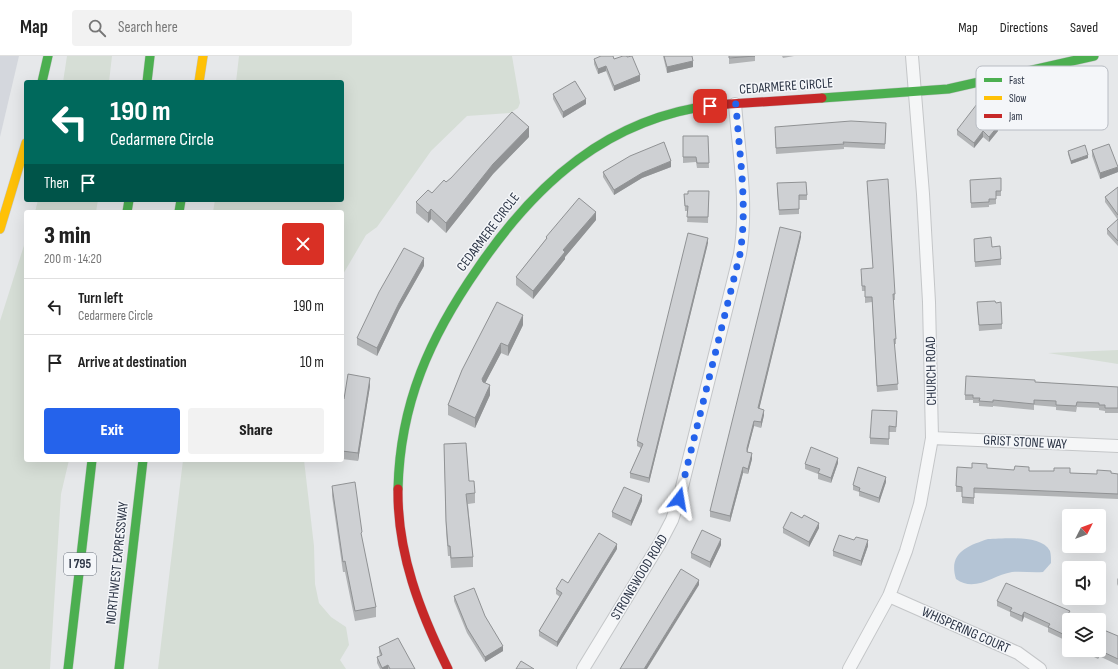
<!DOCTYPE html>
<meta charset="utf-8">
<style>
body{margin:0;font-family:"Sofia Sans Condensed",sans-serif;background:#f2f2f2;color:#222;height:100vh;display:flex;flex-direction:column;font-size:15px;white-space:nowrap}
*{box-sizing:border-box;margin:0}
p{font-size:13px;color:#767676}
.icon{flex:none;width:22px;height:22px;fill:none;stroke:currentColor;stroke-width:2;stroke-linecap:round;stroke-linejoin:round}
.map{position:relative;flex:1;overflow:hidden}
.side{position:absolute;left:24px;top:154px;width:320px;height:252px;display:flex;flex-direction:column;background:#fff;border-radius:4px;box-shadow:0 4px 16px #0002}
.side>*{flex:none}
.hud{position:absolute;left:24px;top:24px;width:320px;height:122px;border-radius:4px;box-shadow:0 4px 16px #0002;background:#00695c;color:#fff;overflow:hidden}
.needle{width:26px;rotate:48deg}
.buttons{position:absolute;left:1062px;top:453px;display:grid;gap:8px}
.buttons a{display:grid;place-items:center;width:44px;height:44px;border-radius:4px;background:#fff;box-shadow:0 4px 16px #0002;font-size:20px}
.pin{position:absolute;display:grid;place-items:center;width:34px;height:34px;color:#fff;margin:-17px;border-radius:8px;box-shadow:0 2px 6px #0006}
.me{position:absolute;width:44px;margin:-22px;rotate:14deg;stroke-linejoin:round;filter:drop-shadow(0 0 3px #0008)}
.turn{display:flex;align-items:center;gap:14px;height:84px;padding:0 20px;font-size:18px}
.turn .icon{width:52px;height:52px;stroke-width:2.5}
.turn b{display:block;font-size:28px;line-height:34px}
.then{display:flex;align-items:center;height:38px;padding:0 20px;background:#0003;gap:8px;font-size:15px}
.round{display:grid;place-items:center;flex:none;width:42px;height:42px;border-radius:4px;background:#f2f2f2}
.summary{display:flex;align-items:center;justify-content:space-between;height:68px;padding:0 20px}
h1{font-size:24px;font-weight:800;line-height:30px}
.button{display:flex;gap:8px;margin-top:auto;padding:8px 20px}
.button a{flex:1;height:46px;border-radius:4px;background:#2563eb;color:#fff;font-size:16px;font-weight:800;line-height:46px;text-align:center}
.button a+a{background:#f2f2f2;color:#222}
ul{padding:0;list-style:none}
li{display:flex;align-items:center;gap:12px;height:56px;padding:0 20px;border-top:1px solid #e0e0e0}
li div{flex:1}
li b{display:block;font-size:15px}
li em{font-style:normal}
header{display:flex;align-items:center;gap:24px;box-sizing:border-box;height:56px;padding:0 20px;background:#fff;border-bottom:1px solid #e0e0e0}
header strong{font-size:19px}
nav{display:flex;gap:22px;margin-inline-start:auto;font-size:14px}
.search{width:280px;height:36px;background:#f2f2f2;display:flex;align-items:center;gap:10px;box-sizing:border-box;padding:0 14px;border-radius:4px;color:#767676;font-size:15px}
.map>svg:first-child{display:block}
.built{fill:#d4d7dd}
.green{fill:#d6ded6}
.water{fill:#b4c4d5}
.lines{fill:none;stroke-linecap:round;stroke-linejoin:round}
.street-casing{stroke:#c4c6c8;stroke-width:14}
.fast-casing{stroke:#c4c6c8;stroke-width:10}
.slow-casing{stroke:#c4c6c8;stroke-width:10}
.jam-casing{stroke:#c4c6c8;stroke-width:10}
.street{stroke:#f5f6f7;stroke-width:12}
.fast{stroke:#4caf50;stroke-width:9}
.slow{stroke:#ffc107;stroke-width:9}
.jam{stroke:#c62828;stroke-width:9}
.wall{fill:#b1b3b5}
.shaded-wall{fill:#909294}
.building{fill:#ced0d3;stroke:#909294}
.route{stroke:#2563eb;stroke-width:7;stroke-dasharray:0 12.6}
.labels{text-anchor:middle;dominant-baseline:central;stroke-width:3;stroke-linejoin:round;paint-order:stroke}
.shield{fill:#f4f6f9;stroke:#676e7b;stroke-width:1}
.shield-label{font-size:13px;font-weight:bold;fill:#2b3445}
.street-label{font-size:14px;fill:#2b3445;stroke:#f4f6f9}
.key{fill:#f4f6f9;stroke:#b8bcc3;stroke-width:1}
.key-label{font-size:11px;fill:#2b3445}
</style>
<header>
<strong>Map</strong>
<div class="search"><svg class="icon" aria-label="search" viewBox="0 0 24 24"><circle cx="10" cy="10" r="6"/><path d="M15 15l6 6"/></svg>Search here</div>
<nav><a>Map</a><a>Directions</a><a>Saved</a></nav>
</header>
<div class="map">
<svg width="1118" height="613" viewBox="0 0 1118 613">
<rect width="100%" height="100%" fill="#e6e8ea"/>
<path class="built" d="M0,0H19L0,81Z"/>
<path class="green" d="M67,0H112L109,26H63Z
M239,0H512L520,47L518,52L510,57L467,60L431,95L377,171L366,179L342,220V156H213L215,144H342V26H236Z
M38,144H98L96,156H35Z
M26,183V404H69L61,438L50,613H0V265Z
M1118,294V308L1048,297Z
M183,404H304L314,490L315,528L319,547L331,561L346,571L349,589L340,604L346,613H158Z"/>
<path class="water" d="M988,483C1004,483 1041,478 1050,495C1051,498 1051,504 1051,507L1043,516C1033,517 1022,515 1012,516C993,519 975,537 956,523C948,497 967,490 988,483Z"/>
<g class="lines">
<defs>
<path id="street" d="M932,382L1118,390
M889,540L1018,597L1040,613
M583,613L660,487L672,464L679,443L740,198C748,148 739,98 735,48
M849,613L889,540L906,495L920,448L932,382L929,246L923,138L912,0"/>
<path id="fast" d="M42,26L48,0
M147,26L150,0
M822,42L948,33L1094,0
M127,156L129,144
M179,156L181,144
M398,433C400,347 430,281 478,212C536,127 608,62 714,49
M68,613L92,404
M119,613L143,404"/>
<path id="slow" d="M199,26L203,0
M0,173L26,87"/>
<path id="jam" d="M714,49L822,42
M398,433C397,497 420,556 448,613"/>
</defs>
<use href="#street" class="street-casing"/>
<use href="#fast" class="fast-casing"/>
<use href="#slow" class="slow-casing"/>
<use href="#jam" class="jam-casing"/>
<use href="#street" class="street"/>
<use href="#fast" class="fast"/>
<use href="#slow" class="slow"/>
<use href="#jam" class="jam"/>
</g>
<path class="wall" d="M663,0H692L693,11L667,17Z
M729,0H755V5L729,8Z
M782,0H794L783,2Z
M627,1L640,25L614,35L606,15L598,18L594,8V3H614Z
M553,38L586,48L563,62L553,43Z
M1022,40L1048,58L1026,63L1022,46Z
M1072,42L1101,44L1091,59L1072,48Z
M994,66V67L998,75L989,86L983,81L974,92L957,79V74Z
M886,67L885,93L844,91V93L776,98L775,76Z
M683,80H708L709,112H697L696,106L683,107Z
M529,81L493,118L446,177L431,163L428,167L416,157V146L432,137L446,126Z
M1092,94L1118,116L1100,123L1092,100Z
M1068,95L1088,102L1071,108L1068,98Z
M671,111L642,122L614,139L603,121V116Z
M970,124L1001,135V140H996V148L989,149V151L971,152Z
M867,125L895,238V244H893L896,283V288H894L898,334L877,336L872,246L865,247V235H862L861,218L873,212Z
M1118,131V190L1107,178V173L1118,164L1105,146V141Z
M777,133L807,139V144H799V158L779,159Z
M709,135L708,167L687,166L688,155H685L684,138H688Z
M596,164L565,201V203L533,243L516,229V221L546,183V181Z
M801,181L759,353L764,359L761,372L754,370L747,396L752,403L748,418L743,417L730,466L710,461V455Z
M974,183L1001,203V209L975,211Z
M708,187L649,427L630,422V417L641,392L637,390V385Z
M424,210L399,254L377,300L357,289V282Z
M977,246L1002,268V273L979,275Z
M523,269L508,300L501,297L485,327L490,339L475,372L448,359V349L462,314Z
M1035,326L1118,331V357H1105V355L1099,354V352L1077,351L1076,356L1056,354V351L1034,349V354L993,350V351L979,350V347H973V344H965V339Z
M370,330L358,405L342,403V346Z
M897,361L896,376H889V389L870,388V382Z
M444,388L469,425L475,437V447L468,448L473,501V511L451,512L450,500H448L446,475Z
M838,407L831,427L818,423V418L805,413V408Z
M972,412L1070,417L1097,418L1111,417L1118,418V443L974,437V448L962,447V436H956V430Z
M886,426L879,447L859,440V436L853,434V429Z
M332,430L362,484L376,551V561L355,565L345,516H343L332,440Z
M642,445L631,470L612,461V456Z
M783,472H819L809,491L783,477Z
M721,489L710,512L691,502V497Z
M868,490L861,510L833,500V495Z
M617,493L557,591L539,580V575L560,541L556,538V533L568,527Z
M1118,522V530L1117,528V523Z
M454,540L485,560L503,595L485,606L467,577L454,545Z
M997,545L1069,564V586L1048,576V572L1024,561L1022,566L1010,560V556L997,550Z
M1118,580V609L1099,600L1098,603L1086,597V595L1085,594H1099Z
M379,591L415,613H380L377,607V601L380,600L379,596Z"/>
<path class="shaded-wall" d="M693,5V11L667,17V11Z
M606,10V15L598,18V13Z
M640,19V25L614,35V30Z
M1101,39V44L1091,59V54Z
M586,43V48L563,62V56Z
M1048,53V58L1026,63V58Z
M994,61V66L991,70V65Z
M998,70V75L989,86V81Z
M529,71V81L493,118L446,177V167L493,108Z
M983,75V81L974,92V87Z
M1088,99V102L1071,108V105Z
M671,105V111L642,122L614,139V134L642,117Z
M1118,111V116L1100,123V117Z
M431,153V163L428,167V157Z
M596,156V164L565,201V203L533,243V235L563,194Z
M801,176V181L758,358V352Z
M708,182V187L649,427V422Z
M424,202V210L399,254L377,300V292L399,247Z
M523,259V269L508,300V290Z
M501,287V297L482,333V323Z
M370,322V330L358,405V397Z
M490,329V339L475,372V362Z
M764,354V359L761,372V366Z
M754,365V370L747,397V392Z
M752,397V403L748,418V413Z
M838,402V407L831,427V422Z
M743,411V417L730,466V460Z
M886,421V426L879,447V442Z
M642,439V445L631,470V465Z
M819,467V472L809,491V486Z
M721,483V489L710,512V506Z
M868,484V490L861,510V505Z
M617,488V493L557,591V586Z
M699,524V529L647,613H644Z
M1024,556V561L1022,566V560Z
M503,590V595L485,606V601Z
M1099,594V600L1098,603V597Z
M388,609V613H382V612Z"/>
<path class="building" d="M601,0H613L614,3L623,0H627V1L632,0L640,19L614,30L606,10L598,13L594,3Z
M664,0H692L693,5L667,11Z
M729,0H755L729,2Z
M575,25L586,43L563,56L553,38Z
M977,48L994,61L991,65L998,70L989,81L983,75L974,87L957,74Z
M512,56L529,71L493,108L446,167L431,153L428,157L416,146L428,134L432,137L444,124L446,126L451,122Z
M851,65L886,67L885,88L843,86L844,88L776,92L775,71Z
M683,80H708L709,107H697L696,101H683Z
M664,86L671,105L642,117L614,134L603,116L630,100Z
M1109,88L1118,111L1100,117L1092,94Z
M1085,89L1088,99L1071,105L1068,95Z
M1001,122V135H996V143H989V146L971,147L970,124Z
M888,123L895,238H893L896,283H894L898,328L877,330L872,241H865V230H862L861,213L873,212L867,125Z
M806,126L807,139H799V153L779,154L777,127Z
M1118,131V159L1105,141Z
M688,135H709L708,161H687L688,150H685L684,138H688Z
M579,142L596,156L563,194L565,196L533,235L516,221L547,182L546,181Z
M1118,163V185L1107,173Z
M780,171L801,176L758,352L764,354L761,366L754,365L747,392V396L752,397L748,413L743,411L730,460L710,455Z
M688,177L708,182L649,422L630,417L643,388L637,385Z
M991,181L992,191L1000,190L1001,203L975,206L974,183Z
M404,192L424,202L399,247L377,292L357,282L379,236Z
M995,245L996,247L1001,246L1002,268L979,269L977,246Z
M497,246L523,259L508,290L501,287L482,323L483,326L490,329L475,362L448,349L462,314Z
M348,318L370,322L358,397L342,395V343H344Z
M966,320L1035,324V326L1118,331V352H1105V349H1099V347L1077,346L1076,350L1056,349V345L1034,344V348L993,344V346L979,345L980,342H973V339H965Z
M872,354L897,355L896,371L889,370V383L870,382Z
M466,387L469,425H474L475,437L466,438L473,501L451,502L450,490H448L446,465L444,388Z
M811,391L838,402L831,422L818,417L820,413L805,408Z
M972,407L987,408V412L1014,414L1015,410L1029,411V415H1054V412H1070V417L1097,418V414L1111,415V417L1118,418V438L974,432V442L962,441V431L956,430L957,411L972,412Z
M858,411L886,421L879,442L859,435L860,432L853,429Z
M355,426L362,476L361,477L376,551L355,555L345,505L343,506L332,430Z
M624,431L642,439L631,465L612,456Z
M791,456L802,462L804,459L819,467L809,486L783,472Z
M702,474L721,483L710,506L691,497Z
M599,477L617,488L557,586L539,575L562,537L556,533L562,523L568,527Z
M839,479L854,484L856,481L868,484L861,505L833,495Z
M681,513L699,524L644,613H620Z
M1006,527L1070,555L1068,558L1082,564H1069V581L1048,571L1050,568L1024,556L1022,560L1010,555L1012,552L997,545Z
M474,532L485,560L503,590L485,601L467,572L454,540Z
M1099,572L1118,580V603L1099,594L1098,597L1091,594H1099Z
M398,582L415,613H390L388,609L382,612L377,601L382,599L379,591Z
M521,605L534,613H516Z"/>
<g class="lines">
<path class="route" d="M679,443L740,198C748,148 739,98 736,48L710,50"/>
</g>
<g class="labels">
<rect class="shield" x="64" y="497" width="32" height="22" rx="3"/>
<g class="shield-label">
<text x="80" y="508">I 795</text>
</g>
<g class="street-label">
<text transform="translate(786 30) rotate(-4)">CEDARMERE CIRCLE</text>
<text transform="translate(488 176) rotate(-53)">CEDARMERE CIRCLE</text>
<text transform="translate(931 315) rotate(-91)">CHURCH ROAD</text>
<text transform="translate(1025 386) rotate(3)">GRIST STONE WAY</text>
<text transform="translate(117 507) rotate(-84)">NORTHWEST EXPRESSWAY</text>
<text transform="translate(639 521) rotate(-59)">STRONGWOOD ROAD</text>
<text transform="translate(966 574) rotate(24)">WHISPERING COURT</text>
</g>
</g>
<rect x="976" y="10" width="132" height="64" rx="6" class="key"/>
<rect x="984" y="22" width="18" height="4" fill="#4caf50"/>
<rect x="984" y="40" width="18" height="4" fill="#ffc107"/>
<rect x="984" y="58" width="18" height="4" fill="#c62828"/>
<g class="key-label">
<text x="1009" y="28">Fast</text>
<text x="1009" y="46">Slow</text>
<text x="1009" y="64">Jam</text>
</g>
</svg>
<div class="buttons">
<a><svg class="needle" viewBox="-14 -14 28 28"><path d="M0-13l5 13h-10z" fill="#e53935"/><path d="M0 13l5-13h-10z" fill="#767676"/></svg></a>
<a><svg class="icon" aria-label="sound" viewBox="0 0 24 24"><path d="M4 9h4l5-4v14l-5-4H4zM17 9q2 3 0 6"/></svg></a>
<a><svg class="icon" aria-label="layers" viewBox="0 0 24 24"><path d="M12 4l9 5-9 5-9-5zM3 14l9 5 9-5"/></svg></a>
</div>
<div class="pin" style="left:710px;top:50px;background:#d93025"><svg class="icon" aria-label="arrive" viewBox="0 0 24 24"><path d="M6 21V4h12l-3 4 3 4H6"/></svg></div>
<svg class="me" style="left:679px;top:443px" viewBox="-20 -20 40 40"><path d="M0-17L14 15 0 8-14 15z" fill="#2563eb" stroke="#fff" stroke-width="4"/></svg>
<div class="hud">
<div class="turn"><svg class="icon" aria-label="left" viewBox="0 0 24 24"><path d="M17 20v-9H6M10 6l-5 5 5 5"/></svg><div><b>190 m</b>Cedarmere Circle</div></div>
<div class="then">Then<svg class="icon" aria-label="arrive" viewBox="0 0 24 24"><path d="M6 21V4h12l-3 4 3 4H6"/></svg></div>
</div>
<section class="side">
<div class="summary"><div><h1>3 min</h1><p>200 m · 14:20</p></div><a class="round" style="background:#d93025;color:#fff"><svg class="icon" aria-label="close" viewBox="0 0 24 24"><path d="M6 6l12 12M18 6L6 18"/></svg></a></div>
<ul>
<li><svg class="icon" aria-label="left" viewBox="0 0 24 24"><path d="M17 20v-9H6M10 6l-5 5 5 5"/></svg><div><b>Turn left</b><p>Cedarmere Circle</p></div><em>190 m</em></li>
<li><svg class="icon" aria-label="arrive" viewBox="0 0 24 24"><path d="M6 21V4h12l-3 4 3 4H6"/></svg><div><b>Arrive at destination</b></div><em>10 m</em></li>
</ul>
<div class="button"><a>Exit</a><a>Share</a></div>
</section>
</div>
